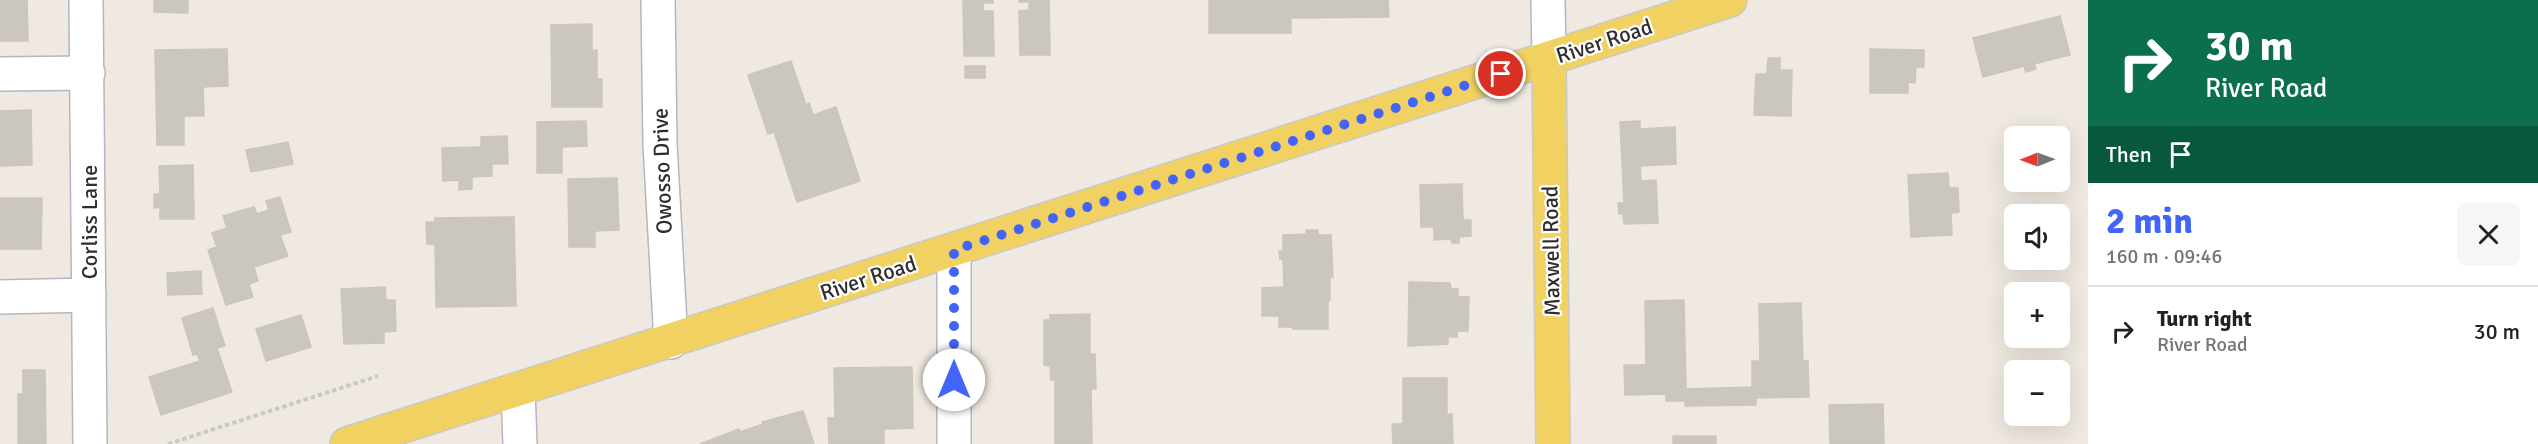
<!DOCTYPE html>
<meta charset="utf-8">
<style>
body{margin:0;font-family:Signika,sans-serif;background:#f6f6f6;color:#202124;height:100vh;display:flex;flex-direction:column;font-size:22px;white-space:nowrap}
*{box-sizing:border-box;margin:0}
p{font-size:20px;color:#757577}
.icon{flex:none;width:33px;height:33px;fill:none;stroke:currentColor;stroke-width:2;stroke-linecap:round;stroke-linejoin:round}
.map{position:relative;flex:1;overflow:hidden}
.side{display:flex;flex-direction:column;background:#fff;width:450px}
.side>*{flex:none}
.top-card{background:#0b6e4f;color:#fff;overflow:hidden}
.needle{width:39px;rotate:269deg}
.controls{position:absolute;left:2004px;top:126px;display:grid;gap:12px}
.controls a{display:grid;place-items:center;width:66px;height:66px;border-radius:9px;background:#fff;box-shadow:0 6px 24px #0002;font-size:30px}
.pin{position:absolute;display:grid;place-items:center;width:51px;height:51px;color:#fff;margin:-26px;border:3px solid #fff;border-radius:50%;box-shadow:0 2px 6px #0007}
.me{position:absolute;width:66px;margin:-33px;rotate:0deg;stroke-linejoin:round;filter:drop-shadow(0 0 4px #0008)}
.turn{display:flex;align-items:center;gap:21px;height:126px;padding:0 18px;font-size:27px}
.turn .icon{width:78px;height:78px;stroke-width:2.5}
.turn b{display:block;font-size:42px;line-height:51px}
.then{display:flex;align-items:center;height:57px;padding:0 18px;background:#0003;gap:12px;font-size:22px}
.round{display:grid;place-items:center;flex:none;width:63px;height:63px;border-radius:9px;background:#f6f6f6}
.headline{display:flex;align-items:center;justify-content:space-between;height:102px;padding:0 18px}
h1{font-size:36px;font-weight:800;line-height:45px;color:#4264fb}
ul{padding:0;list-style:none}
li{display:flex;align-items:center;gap:18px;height:90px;padding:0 18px;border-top:2px solid #e0e0e0}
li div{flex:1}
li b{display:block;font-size:22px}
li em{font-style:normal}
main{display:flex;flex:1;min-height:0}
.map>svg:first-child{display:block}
.building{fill:#cbc7bf;stroke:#cbc5ba;stroke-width:1.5}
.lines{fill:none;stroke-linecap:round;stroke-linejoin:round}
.minor-casing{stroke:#b4b7c1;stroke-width:36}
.major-casing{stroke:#c9c9c9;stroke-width:36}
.path{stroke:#c9c9c9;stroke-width:4;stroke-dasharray:4.5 3;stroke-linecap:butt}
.minor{stroke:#fff;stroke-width:33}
.major{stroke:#f2d163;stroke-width:33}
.route{stroke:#4264fb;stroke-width:10;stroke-dasharray:0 18}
.labels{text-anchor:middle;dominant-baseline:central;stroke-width:4.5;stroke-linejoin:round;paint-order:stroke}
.street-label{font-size:22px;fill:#2e2e2e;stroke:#fff}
</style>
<main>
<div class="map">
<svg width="2088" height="444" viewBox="0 0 2088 444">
<rect width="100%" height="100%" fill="#efe9e1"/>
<path class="building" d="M0,0H27L28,41H0Z
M154,0H188V13L154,12Z
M963,0H993V3H983V11H993L994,56H964Z
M1019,0H1049L1050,55H1020L1019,11L1029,10V2H1019Z
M1209,0H1388L1389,17L1291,18V33H1209Z
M2060,16L2070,55L2034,64L2036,69L2026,72L2024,66L1983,77L1973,38Z
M592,24V51L597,50V79H602V107H552L551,25Z
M227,49L228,86L203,87L204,116H184V145H157L155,50Z
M1870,49L1924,50V67H1916L1915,83L1908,82V93H1870Z
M1768,58H1780V70H1792L1791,116L1754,115L1756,74H1767Z
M791,61L806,105L809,103L813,115L836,107L860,181L797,202L774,132L768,134L748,75Z
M965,66H985V78H965Z
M31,110L32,165L0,166V111Z
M586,121L587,146L562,147V173H537V122Z
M1640,121V129L1675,127L1676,164L1640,166L1641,181L1656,180L1658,223L1624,224L1623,214H1619L1618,203H1624L1620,122Z
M507,136L508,164H492V176L472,177V189L459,190V180L443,181L442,148L481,147V137Z
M288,142L293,164L251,172L246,150Z
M193,165L194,219H160V207L154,208V194H160L159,166Z
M1948,173L1949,188H1958L1959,212L1951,213L1952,235L1911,237L1908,175Z
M617,178L619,230L595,231V247H569L568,179Z
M1462,184L1463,220H1471V236L1459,237V243H1452L1451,239L1434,240V227H1421L1420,185Z
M280,197L291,232L280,235L288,256L254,267L258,281L249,284L253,297L226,305L208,250L217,247L212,233L227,228L223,216L254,207L257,214L269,210L266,201Z
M0,198H42L41,249H0Z
M514,217L516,306L436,307L435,244H427L426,222H435V218Z
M1306,230H1318V235H1331L1333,277H1330V300H1328V329H1293V327H1279V316H1262V288L1284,287L1283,259H1280L1279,251H1283V235L1306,234Z
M201,271L202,294L168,295L167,273Z
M1409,282L1450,283L1451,289H1458V297H1469L1468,331H1457V337H1448V344L1408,346Z
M385,287L386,300H395L396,331L384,332V343L344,344L341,289Z
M1684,300L1686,389L1752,387V361H1760L1759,304L1801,303L1803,361H1808L1809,397L1756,398V405L1685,406V401H1666V394L1625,395L1624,365H1646L1645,301Z
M213,308L225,346L217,348L232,392L161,415L149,377L200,361L197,354L193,355L182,318Z
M1090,314V354H1095L1096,389H1091L1092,444H1055V380H1051L1050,366L1044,365V320H1050V315Z
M301,315L311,347L266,361L256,329Z
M912,367L913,428L884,429V444H829L828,418H835L834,368Z
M23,370H45L46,444H18V394H23Z
M1403,378H1447V415L1452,414L1453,444H1393L1392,424H1403Z
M1883,404L1884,444H1830L1829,405Z
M803,411L814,444H700L739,429L740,432L763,424L762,422Z
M1673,436H1716V444H1673Z"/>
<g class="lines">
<defs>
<path id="minor" d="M86,0L90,444
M658,0L660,144L671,342
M1548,0L1549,58
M0,74L88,73
M954,250V444
M0,297L89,295
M518,390L520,444"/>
<path id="major" d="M1549,58L1553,444
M347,444L1730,0"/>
</defs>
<use href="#minor" class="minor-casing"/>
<use href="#major" class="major-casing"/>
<path class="path" d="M168,444L378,376"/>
<use href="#minor" class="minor"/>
<use href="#major" class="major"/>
</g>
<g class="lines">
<path class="route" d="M954,380V250L1501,74"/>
</g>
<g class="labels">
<g class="street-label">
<text transform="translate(1604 41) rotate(-18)">River Road</text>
<text transform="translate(662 171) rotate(-92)">Owosso Drive</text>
<text transform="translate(89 222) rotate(-90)">Corliss Lane</text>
<text transform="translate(1551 251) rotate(-91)">Maxwell Road</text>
<text transform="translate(868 278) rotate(-18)">River Road</text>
</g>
</g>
</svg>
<div class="controls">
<a><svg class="needle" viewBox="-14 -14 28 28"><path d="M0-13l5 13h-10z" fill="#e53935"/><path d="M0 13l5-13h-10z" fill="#757577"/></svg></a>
<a><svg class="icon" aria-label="sound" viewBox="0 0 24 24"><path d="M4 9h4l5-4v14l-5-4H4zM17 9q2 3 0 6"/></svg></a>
<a>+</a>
<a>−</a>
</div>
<div class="pin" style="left:1501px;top:74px;background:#d93025"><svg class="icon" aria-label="arrive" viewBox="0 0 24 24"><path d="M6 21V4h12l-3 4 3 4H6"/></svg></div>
<svg class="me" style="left:954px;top:380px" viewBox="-20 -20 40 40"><circle r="19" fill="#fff"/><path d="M0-13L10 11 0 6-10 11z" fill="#4264fb"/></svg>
</div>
<section class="side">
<div class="top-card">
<div class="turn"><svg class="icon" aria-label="right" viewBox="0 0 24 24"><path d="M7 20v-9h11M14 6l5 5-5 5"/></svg><div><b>30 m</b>River Road</div></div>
<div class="then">Then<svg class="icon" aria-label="arrive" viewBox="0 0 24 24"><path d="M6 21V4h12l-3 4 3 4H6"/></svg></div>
</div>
<div class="headline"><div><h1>2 min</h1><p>160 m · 09:46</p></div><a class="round"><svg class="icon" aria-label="close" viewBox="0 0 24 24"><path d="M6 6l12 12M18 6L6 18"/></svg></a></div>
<ul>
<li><svg class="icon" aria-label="right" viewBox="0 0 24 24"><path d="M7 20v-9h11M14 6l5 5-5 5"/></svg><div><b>Turn right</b><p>River Road</p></div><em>30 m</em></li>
</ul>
</section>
</main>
